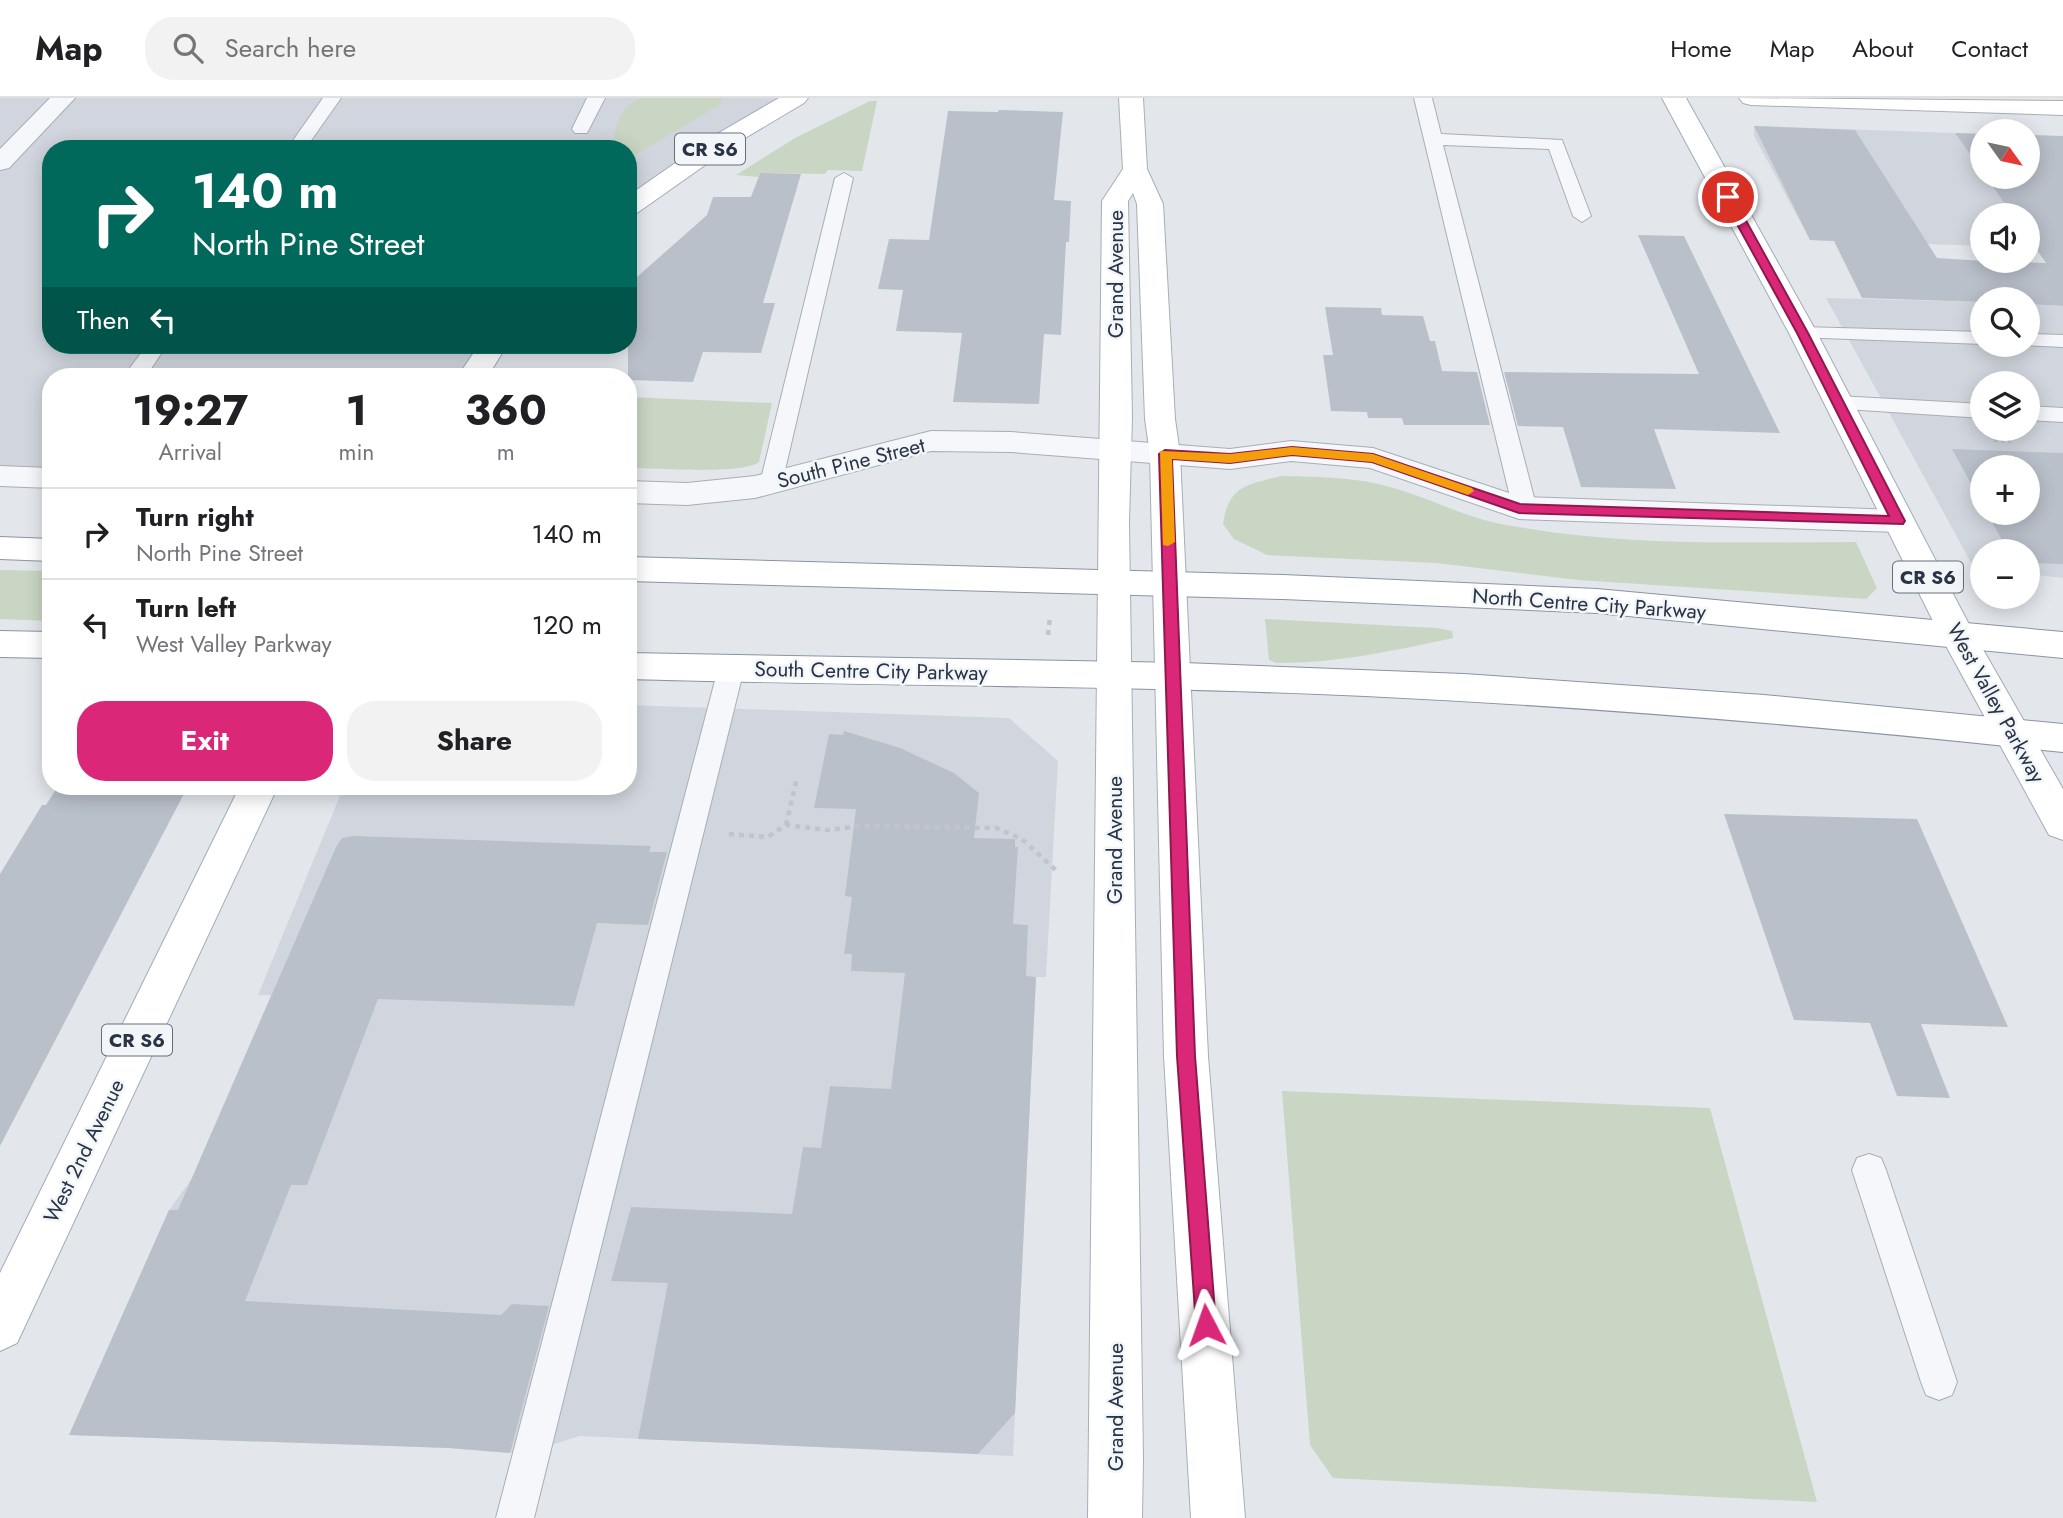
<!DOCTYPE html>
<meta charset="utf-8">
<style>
body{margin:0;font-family:Jost,sans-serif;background:#f2f2f2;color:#202124;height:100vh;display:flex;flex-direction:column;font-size:26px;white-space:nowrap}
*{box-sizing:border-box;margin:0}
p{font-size:23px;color:#757577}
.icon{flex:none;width:38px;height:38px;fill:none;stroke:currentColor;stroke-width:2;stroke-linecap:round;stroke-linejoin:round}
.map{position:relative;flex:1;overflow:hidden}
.panel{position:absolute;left:42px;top:270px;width:595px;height:427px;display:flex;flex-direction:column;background:#fff;border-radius:28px;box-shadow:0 4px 18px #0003}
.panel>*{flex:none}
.top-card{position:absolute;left:42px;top:42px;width:595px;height:214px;border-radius:28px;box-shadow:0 4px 18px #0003;background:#00695c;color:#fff;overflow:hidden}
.needle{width:46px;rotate:123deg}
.buttons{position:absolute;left:1970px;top:21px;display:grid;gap:14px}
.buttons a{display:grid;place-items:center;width:70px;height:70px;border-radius:50%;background:#fff;box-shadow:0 4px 18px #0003;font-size:35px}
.pin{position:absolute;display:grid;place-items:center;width:60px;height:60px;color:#fff;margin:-30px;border:4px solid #fff;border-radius:50%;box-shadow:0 2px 7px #0007}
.me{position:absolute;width:77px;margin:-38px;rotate:356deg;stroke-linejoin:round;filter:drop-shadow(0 0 5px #0008)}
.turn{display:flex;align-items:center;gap:24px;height:147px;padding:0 35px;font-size:32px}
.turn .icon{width:91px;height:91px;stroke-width:2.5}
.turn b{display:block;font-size:49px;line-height:60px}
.then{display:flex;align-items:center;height:66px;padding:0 35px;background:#0003;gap:14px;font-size:26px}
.eta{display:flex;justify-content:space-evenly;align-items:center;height:119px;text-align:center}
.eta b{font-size:42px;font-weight:700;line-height:49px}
.button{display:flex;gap:14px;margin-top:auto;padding:14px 35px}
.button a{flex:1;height:80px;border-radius:28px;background:#db2777;color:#fff;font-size:28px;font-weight:700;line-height:80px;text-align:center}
.button a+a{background:#f2f2f2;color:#202124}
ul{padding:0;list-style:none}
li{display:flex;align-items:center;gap:21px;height:91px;padding:0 35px;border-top:2px solid #e0e0e0}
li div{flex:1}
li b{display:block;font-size:26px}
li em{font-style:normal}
header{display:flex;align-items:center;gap:42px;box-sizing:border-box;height:98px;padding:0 35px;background:#fff;border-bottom:2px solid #e0e0e0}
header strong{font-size:33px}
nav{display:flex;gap:38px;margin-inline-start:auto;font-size:24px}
.search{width:490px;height:63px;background:#f2f2f2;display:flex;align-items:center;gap:18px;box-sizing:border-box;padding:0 24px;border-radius:28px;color:#757577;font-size:26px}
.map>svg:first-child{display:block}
.built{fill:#d1d6de;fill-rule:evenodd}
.green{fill:#c9d6c3}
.building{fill:#bac0ca}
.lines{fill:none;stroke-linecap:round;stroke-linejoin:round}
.service-casing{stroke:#a7aeb7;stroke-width:2}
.minor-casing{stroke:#a7aeb7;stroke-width:2}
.secondary-casing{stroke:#a7aeb7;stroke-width:2}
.primary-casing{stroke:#a1abb9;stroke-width:2}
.trunk-casing{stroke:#8994a4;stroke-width:2}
.path-far1{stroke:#c1c4cb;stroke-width:2.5;stroke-dasharray:3.5 3.5;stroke-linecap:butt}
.path{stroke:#c1c4cb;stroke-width:4.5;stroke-dasharray:5 5;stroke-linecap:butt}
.service{fill:#f6f7fa;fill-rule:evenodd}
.minor{fill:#f6f7fa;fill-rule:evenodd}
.secondary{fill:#fff;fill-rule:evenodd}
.primary{fill:#fff;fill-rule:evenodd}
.trunk{fill:#fff;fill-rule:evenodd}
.route{fill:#db2777;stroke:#8e194d;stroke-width:2}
.slow{fill:#f59e0b}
.labels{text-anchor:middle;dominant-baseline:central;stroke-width:5;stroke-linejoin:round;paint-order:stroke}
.shield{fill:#f3f6f9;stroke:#666e7c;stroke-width:2}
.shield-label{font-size:19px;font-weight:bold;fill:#293446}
.street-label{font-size:21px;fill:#293446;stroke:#f3f6f9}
</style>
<header>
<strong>Map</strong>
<div class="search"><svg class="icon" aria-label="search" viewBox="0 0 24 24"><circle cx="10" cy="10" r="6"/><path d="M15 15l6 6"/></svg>Search here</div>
<nav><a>Home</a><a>Map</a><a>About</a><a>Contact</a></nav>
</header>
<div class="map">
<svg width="2063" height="1420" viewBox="0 0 2063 1420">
<rect width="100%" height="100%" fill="#e3e7ec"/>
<path class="built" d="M0,0H796L628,110V51H51V247H493L473,278H51V380L0,378Z
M1754,28L1983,36V79H2028L2063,151L2028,150V117H1983V148L1810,142L1754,38Z
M1826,200L1983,204V247H2028V206L2063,208V480L2028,476V453H1983V471L1974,470ZM1983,285H2028V331H1983ZM1983,369H2028V415H1983Z
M628,607L1009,620L1058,663L1046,879H1036L1013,1358L580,1338L522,1356L449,1350L69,1337L169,1112L191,1082L271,897H258L344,688H628Z"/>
<path class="green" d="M642,0H722L721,6L628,61V51H606L614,44C615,25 622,6 642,0Z
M870,3H877L862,73L828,72L825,76L760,75L758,79L736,77L795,40Z
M628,299L772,305L759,364C742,377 653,370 628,370Z
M1281,378C1320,379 1360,379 1397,391C1434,402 1469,421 1507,427C1625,449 1737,444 1856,444L1877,490L1866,501L1578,482L1437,465L1267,457L1234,441L1223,426C1229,387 1247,387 1281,378Z
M0,472L51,473V523L0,521Z
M1265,521L1437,530L1452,533L1453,540C1392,553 1339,565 1276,565L1269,562Z
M1282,993L1710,1010L1817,1404L1333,1380L1310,1347Z"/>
<path class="building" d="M999,12L1063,14L1054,102L1071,103L1069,144H1066L1061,237L1044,236L1039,306L953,304L962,235L896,233L903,192L878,191L889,141L929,142L948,13L998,14Z
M1754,28L1855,32L1937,160L1983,163L2046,165L2028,139V117H2013L1986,79H2028V37L2063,38V208L2028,206V201H1983V204L1862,200L1834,143L1810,142Z
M1955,35L1983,36V74Z
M760,75L801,76L763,205H775L761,255L703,254L693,284L628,282V187L707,117L713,99H751Z
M1638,137L1684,138L1780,335L1654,331L1676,391L1581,389L1563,329L1518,328L1504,274L1699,276Z
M1325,209L1381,210L1382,217L1423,218L1430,243H1435L1442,273L1477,274L1490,327H1404L1402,320H1368L1367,314L1331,313L1323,257H1333Z
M1952,351L2063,355V466L2028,465V453H2008L1987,415H2028V369H1983V408Z
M844,633L900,650L954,675L979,695L974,740L1015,741V749H1018L1013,826L1028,827L1026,878L1036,879L1015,1315L978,1356L638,1341L668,1185L611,1183L631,1109L792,1116L803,1049L821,1050L830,988L891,991L905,875L851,873L852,856H844L852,799L845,798L856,711L814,710L829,636L843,637Z
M58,688H188L0,1048V776L42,707H46Z
M1724,716L1917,721L2008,929L1921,926L1950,1000L1897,998L1870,925L1794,922Z
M353,738L651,748L649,754H667L648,827L597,825L574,908L378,901L307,1087H291L245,1203L501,1217L512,1206L549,1208L510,1355L449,1350L69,1337L169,1112H178L336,749L342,740Z"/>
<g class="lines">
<defs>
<path id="service" d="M323,0H341L305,51H287Z
M587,0H605L587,35H575L572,31Z
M1414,0H1432L1441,36L1562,42L1591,118L1582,124L1573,118L1549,51L1443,47L1537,411L1533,417L1525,419L1517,417L1513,411Z
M844,75L853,80L782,385L779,390L771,393L763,390L760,385L835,80Z
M1803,229L1983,234V246L1796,239L1793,235L1796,231Z
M2028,236L2063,237V249L2022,247H2028Z
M147,247H167L146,278H124Z
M1838,298L1983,306V320L1830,310L1827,305L1830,300Z
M2028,308L2063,310V324L2028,322Z
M731,561L740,564L744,571L534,1420H496L718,571L722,564Z
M1869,1056L1881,1060L1886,1072L1957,1284L1952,1297L1939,1302L1926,1297L1921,1284L1852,1072L1857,1060Z"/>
<path id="minor" d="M50,0H75L9,70L0,72V51Z
M931,333L1011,334L1230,351L1291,343L1373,350L1521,399L1898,412L1909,415L1914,423L1909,431L1898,434L1519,421L1370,370L1291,363L1230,371L1011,354L931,353L755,400L687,407L628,405V383L687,385L755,378Z
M0,368L51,370V390L0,388Z"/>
<path id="secondary" d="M1119,0H1143L1147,71L1163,106L1175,321L1180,356L1208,958L1245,1420H1191L1164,958L1150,356L1145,321L1137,106L1133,95L1128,103L1132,320L1129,424L1143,1360L1142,1420H1088L1102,103L1123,71Z
M1739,0L2063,3V17L1751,7L1743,5Z"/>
<path id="primary" d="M779,0H808L804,5L735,46L637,115L628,118V98L717,36Z
M1662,0H1686L1817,235L1973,534L2063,691V742L2049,737L1939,535L1789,235Z
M479,247H507L488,278H458Z
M240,688H278L17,1245L0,1253V1175Z"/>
<path id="trunk" d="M0,439L51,441V463L0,461Z
M628,459L1283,477L1597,491L2063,534V560L1597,515L1283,501L628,483Z
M0,533L51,534V560L0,559Z
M628,555L1184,565L1464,576L1764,597L2063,626V654C1831,629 1598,609 1365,598C1119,587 874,588 628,581Z"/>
</defs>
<use href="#service" class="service-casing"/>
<use href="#minor" class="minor-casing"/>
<use href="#secondary" class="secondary-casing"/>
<use href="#primary" class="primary-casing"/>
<use href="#trunk" class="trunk-casing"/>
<path class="path-far1" d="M1994,343L2013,344"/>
<path class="path" d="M1048,537L1050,519
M786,727L797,679
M729,736L768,739L786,727L828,732L861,728L996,730L1022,741L1059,775"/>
<use href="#service" class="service"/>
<use href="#minor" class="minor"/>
<use href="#secondary" class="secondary"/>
<use href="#primary" class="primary"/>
<use href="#trunk" class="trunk"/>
</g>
<path class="route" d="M1724,96L1733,99L1808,235L1905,423L1903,426L1519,415L1372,364L1292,357L1230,365L1172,361L1195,958L1216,1227L1213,1234L1206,1237L1199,1234L1196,1227L1177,958L1159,356L1165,352L1230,356L1292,349L1373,356L1520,406L1889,418L1797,235L1722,99Z"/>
<path class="slow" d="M1292,349L1373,356L1472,390L1474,393L1468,397L1372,364L1292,357L1230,365L1172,361L1175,444L1168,448L1163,447L1160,353L1230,356Z"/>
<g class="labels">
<g class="shield">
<rect x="675" y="35.5" width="70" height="31" rx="5"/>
<rect x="1893" y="463.5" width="70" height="31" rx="5"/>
<rect x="102" y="926.5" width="70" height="31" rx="5"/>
</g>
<g class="shield-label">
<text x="710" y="51">CR S6</text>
<text x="1928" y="479">CR S6</text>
<text x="137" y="942">CR S6</text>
</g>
<g class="street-label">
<text transform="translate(1116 176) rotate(-90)">Grand Avenue</text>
<text transform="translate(851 365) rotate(-14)">South Pine Street</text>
<text transform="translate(1589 506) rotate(4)">North Centre City Parkway</text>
<text transform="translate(871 573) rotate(1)">South Centre City Parkway</text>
<text transform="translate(1996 605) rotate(61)">West Valley Parkway</text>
<text transform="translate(1115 742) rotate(-90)">Grand Avenue</text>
<text transform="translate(84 1053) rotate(-64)">West 2nd Avenue</text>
<text transform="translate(1116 1309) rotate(-90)">Grand Avenue</text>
</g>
</g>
</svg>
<div class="buttons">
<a><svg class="needle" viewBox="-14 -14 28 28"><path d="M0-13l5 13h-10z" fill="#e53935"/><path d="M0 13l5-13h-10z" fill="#757577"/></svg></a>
<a><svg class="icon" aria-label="sound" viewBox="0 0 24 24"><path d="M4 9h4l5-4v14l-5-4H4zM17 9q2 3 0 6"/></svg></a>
<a><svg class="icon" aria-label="search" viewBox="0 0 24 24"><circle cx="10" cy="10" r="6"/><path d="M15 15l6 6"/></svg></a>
<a><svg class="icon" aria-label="layers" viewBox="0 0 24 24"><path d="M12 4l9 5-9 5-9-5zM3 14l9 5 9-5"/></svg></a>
<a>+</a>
<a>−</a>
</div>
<div class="pin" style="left:1728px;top:99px;background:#d93025"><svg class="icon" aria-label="arrive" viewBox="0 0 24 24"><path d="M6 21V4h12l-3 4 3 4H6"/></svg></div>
<svg class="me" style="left:1206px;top:1227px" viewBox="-20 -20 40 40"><path d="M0-17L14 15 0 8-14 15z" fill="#db2777" stroke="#fff" stroke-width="4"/></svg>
<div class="top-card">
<div class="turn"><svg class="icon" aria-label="right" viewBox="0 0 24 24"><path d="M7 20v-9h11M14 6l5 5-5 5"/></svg><div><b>140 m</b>North Pine Street</div></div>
<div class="then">Then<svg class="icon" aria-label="left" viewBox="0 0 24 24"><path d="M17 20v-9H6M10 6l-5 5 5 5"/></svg></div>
</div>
<section class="panel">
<div class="eta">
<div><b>19:27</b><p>Arrival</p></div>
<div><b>1</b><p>min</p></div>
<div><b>360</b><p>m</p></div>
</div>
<ul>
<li><svg class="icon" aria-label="right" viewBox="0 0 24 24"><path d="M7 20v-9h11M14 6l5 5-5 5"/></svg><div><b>Turn right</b><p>North Pine Street</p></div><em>140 m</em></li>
<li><svg class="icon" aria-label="left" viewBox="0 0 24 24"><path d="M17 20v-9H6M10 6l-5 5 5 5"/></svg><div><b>Turn left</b><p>West Valley Parkway</p></div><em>120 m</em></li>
</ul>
<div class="button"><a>Exit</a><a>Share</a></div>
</section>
</div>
